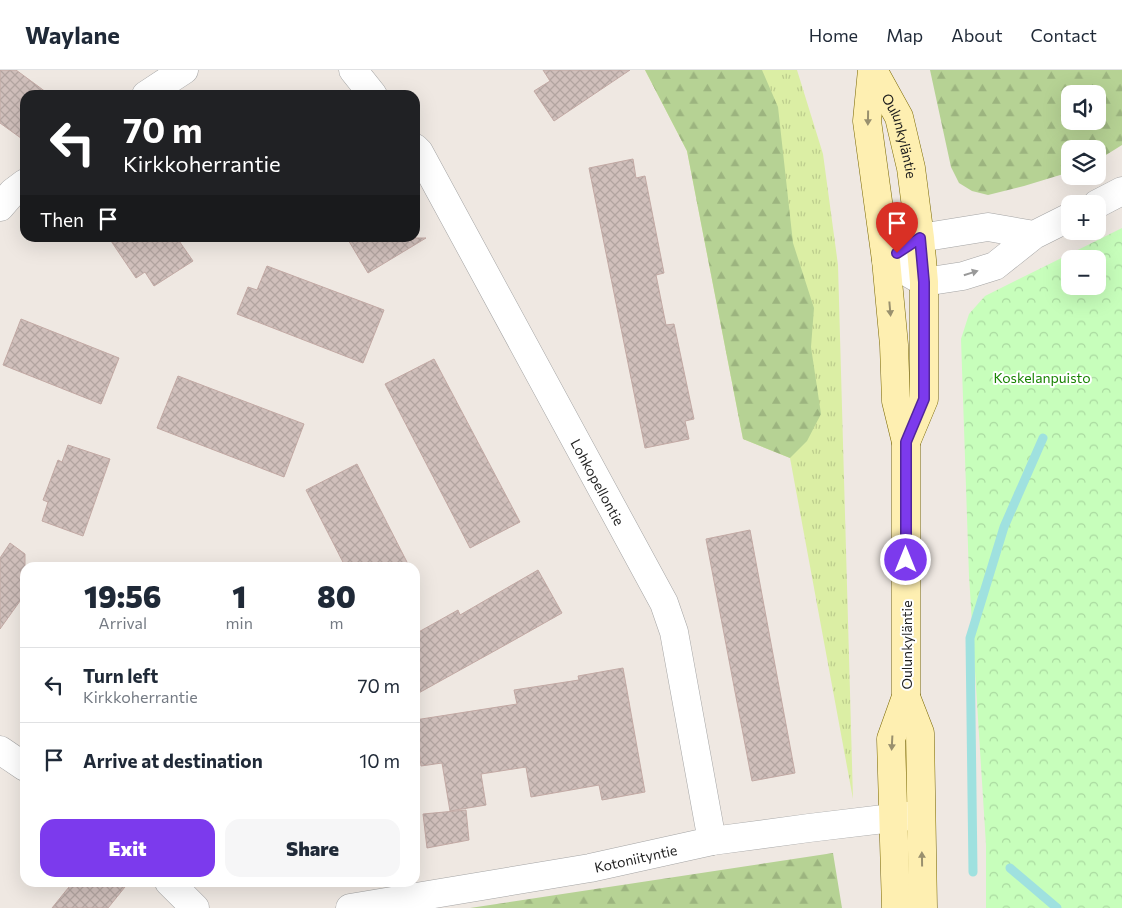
<!DOCTYPE html>
<meta charset="utf-8">
<style>
body{margin:0;font-family:Commissioner,sans-serif;background:#f6f6f7;color:#1f2937;height:100vh;display:flex;flex-direction:column;font-size:19px;white-space:nowrap}
*{box-sizing:border-box;margin:0}
p{font-size:16px;color:#747a83}
.icon{flex:none;width:28px;height:28px;fill:none;stroke:currentColor;stroke-width:2;stroke-linecap:round;stroke-linejoin:round}
.map{position:relative;flex:1;overflow:hidden}
.details{position:absolute;left:20px;top:492px;width:400px;height:325px;display:flex;flex-direction:column;background:#fff;border-radius:15px;box-shadow:0 5px 20px #0002}
.details>*{flex:none}
.hud{position:absolute;left:20px;top:20px;width:400px;height:152px;border-radius:15px;box-shadow:0 5px 20px #0002;background:#202124;color:#fff;overflow:hidden}
.tools{position:absolute;left:1061px;top:15px;display:grid;gap:10px}
.tools a{display:grid;place-items:center;width:45px;height:45px;border-radius:10px;background:#fff;box-shadow:0 5px 20px #0002;font-size:25px}
.pin{position:absolute;display:grid;place-items:center;width:42px;height:42px;color:#fff;margin:-51px -21px;border-radius:50% 50% 50% 0;rotate:-45deg;box-shadow:0 0 5px #0007}
.pin .icon{rotate:45deg}
.me{position:absolute;width:55px;margin:-28px;rotate:0deg;stroke-linejoin:round;filter:drop-shadow(0 0 4px #0008)}
.turn{display:flex;align-items:center;gap:18px;height:105px;padding:0 20px;font-size:22px}
.turn .icon{width:65px;height:65px;stroke-width:2.5}
.turn b{display:block;font-size:35px;line-height:42px}
.then{display:flex;align-items:center;height:48px;padding:0 20px;background:#0003;gap:10px;font-size:19px}
.eta{display:flex;justify-content:space-evenly;align-items:center;height:85px;text-align:center}
.eta b{font-size:30px;font-weight:800;line-height:35px}
.action{display:flex;gap:10px;margin-top:auto;padding:10px 20px}
.action a{flex:1;height:58px;border-radius:15px;background:#7c3aed;color:#fff;font-size:20px;font-weight:800;line-height:58px;text-align:center}
.action a+a{background:#f6f6f7;color:#1f2937}
ul{padding:0;list-style:none}
li{display:flex;align-items:center;gap:15px;height:75px;padding:0 20px;border-top:1px solid #e0e1e3}
li div{flex:1}
li b{display:block;font-size:19px}
li em{font-style:normal}
header{display:flex;align-items:center;gap:30px;box-sizing:border-box;height:70px;padding:0 25px;background:#fff;border-bottom:1px solid #e0e1e3}
header strong{font-size:24px}
nav{display:flex;gap:28px;margin-inline-start:auto;font-size:18px}
.map>svg:first-child{display:block}
.grass{fill:url(#grass-tufts)}
.forest{fill:url(#forest-firs);fill-rule:evenodd}
.park{fill:url(#park-crowns);fill-rule:evenodd}
.lines{fill:none;stroke-linecap:round;stroke-linejoin:round}
.stream{stroke:#9fe1df;stroke-width:9}
.building{fill:url(#building-cross-hatch);stroke:#c2a9a4}
.minor-casing{stroke:#a4a4a4;stroke-width:29}
.tertiary-casing{stroke:#a4a4a4;stroke-width:29}
.secondary-casing{stroke:#796700;stroke-width:29}
.minor{stroke:#fff;stroke-width:28}
.tertiary{stroke:#fff;stroke-width:28}
.secondary{stroke:#feefb1;stroke-width:28}
.oneway{fill:#99906e}
.oneway2{fill:#999}
.route-casing{stroke:#51269a;stroke-width:12}
.route{stroke:#7c3aed;stroke-width:9}
.labels{text-anchor:middle;dominant-baseline:central;stroke-width:4;stroke-linejoin:round;paint-order:stroke}
.street-label{font-size:14px;fill:#1d1d1d;stroke:#fff}
.park-label{font-size:14px;fill:#198403;stroke:#fff}
</style>
<header>
<strong>Waylane</strong>
<nav><a>Home</a><a>Map</a><a>About</a><a>Contact</a></nav>
</header>
<div class="map">
<svg width="1122" height="838" viewBox="0 0 1122 838">
<defs>
<pattern id="grass-tufts" width="24" height="20" patternUnits="userSpaceOnUse" patternTransform="scale(1.25)"><rect width="24" height="20" fill="#dbeea4"/><path d="M3 7l-1-3M5 7V3M7 7l1-3M15 17l-1-3M17 17v-4M19 17l1-3" fill="none" stroke="#bccc8d"/></pattern>
<pattern id="forest-firs" width="22" height="20" patternUnits="userSpaceOnUse" patternTransform="scale(1.25)"><rect width="22" height="20" fill="#b6d294"/><path d="M5 1l3.5 6h-7zM16 11l3.5 6h-7z" fill="#9cb47f"/></pattern>
<pattern id="park-crowns" width="20" height="18" patternUnits="userSpaceOnUse" patternTransform="scale(1.25)"><rect width="20" height="18" fill="#c7febb"/><path d="M2 6a3 3 0 1 1 6 0M12 15a3 3 0 1 1 6 0" fill="none" stroke="#aad9a0"/></pattern>
<pattern id="building-cross-hatch" width="8" height="8" patternUnits="userSpaceOnUse" patternTransform="scale(1.25)"><rect width="8" height="8" fill="#d0bfbb"/><path d="M0 0l8 8M0 8l8-8" fill="none" stroke="#b2a4a0"/></pattern>
</defs>
<rect width="100%" height="100%" fill="#efe8e2"/>
<path class="grass" d="M645,0H797L823,84L838,195L853,729L790,388L743,369L687,81Z"/>
<path class="forest" d="M645,0H762L778,37L793,173L814,238L811,277L821,344L807,371L790,388L743,369L687,81Z
M930,0H1122V75L1098,90V79H1070V102L1024,116L988,125L972,121L959,113L951,97ZM1070,24H1098V51H1070Z
M833,783L842,838H470Z"/>
<path class="park" d="M1122,158V838H986V775L969,506L961,269L969,244L985,226ZM1070,189H1098V216H1070Z"/>
<g class="lines">
<path class="stream" d="M1010,798L1057,838
M973,802L970,568L1004,457L1043,368"/>
</g>
<path class="building" d="M0,0H16L50,25H25V71L0,53Z
M543,0H630L554,51L534,21L550,11Z
M633,89L636,108L645,106L664,203L656,205L666,255L674,254L694,349L685,351L689,369L645,378L589,98Z
M109,168H177L193,191L154,216L145,202L136,208Z
M347,168H426L368,203Z
M267,196L384,240L363,293L237,244L248,217L257,220Z
M21,249L119,288L101,334L3,295Z
M434,289L520,452L470,478L385,314Z
M178,306L304,354L284,407L157,358Z
M68,375L110,389L83,466L42,451L48,432L43,430L58,390L62,392Z
M357,394L410,498H346L306,420Z
M750,460L795,703L752,711L706,469Z
M10,473L25,484V524L0,559V488Z
M538,500L562,543L507,574L415,625V564L458,540L460,545Z
M623,598L645,722L602,730L599,715L531,727L526,697L481,704L486,735L450,741L442,693L421,696L415,650L517,634L514,620L579,610L578,606Z
M466,740L469,770L427,778L423,744Z
M73,812H129L108,838H52Z"/>
<g class="lines">
<defs>
<g id="minor">
<path d="M353,0L373,25"/>
<path d="M146,25L184,0"/>
<path id="s1" d="M415,78L419,82L664,533L674,562L712,771"/>
<path d="M0,137L13,122L25,113"/>
<path d="M0,680L25,697"/>
<path d="M169,812L195,838"/>
<path id="s2" d="M350,838L590,798L712,771L809,758L917,745"/>
</g>
<path id="tertiary" d="M1097,134L1122,121
M1034,165L988,157L920,168L886,190L924,212L963,206L995,196L1034,165L1070,147"/>
<g id="secondary">
<path d="M872,0L867,51L886,190L894,275L896,331L906,372V627L891,669L896,838"/>
<path id="s3" d="M873,0L899,47L911,98L920,168L924,212V329L906,372"/>
<path d="M906,627L920,663L923,838"/>
</g>
</defs>
<use href="#minor" class="minor-casing"/>
<use href="#tertiary" class="tertiary-casing"/>
<use href="#secondary" class="secondary-casing"/>
<use href="#minor" class="minor"/>
<use href="#tertiary" class="tertiary"/>
<use href="#secondary" class="secondary"/>
</g>
<defs><path id="oneway-solid" d="M-6-.8H1V-3.2L6.5 0L1 3.2V.8H-6Z" transform="scale(1.25)"/></defs>
<g class="oneway">
<use href="#oneway-solid" transform="translate(868 48) rotate(91)"/>
<use href="#oneway-solid" transform="translate(890 239) rotate(85)"/>
<use href="#oneway-solid" transform="translate(892 673) rotate(93)"/>
<use href="#oneway-solid" transform="translate(922 789) rotate(-91)"/>
</g>
<use class="oneway2" href="#oneway-solid" transform="translate(971 203) rotate(-17)"/>
<g class="lines">
<defs>
<path id="route" d="M897,183L920,168L924,212V329L906,372V490"/>
</defs>
<use href="#route" class="route-casing"/>
<use href="#route" class="route"/>
</g>
<g class="labels">
<g class="street-label">
<text stroke="none"><textPath href="#s3" startOffset="72">Oulunkyläntie</textPath></text>
<text stroke="none"><textPath href="#s1" startOffset="381">Lohkopellontie</textPath></text>
<text transform="translate(906 575) rotate(-90)">Oulunkyläntie</text>
<text stroke="none"><textPath href="#s2" startOffset="290">Kotoniityntie</textPath></text>
</g>
<g class="park-label">
<text x="1042" y="307">Koskelanpuisto</text>
</g>
</g>
</svg>
<div class="tools">
<a><svg class="icon" aria-label="sound" viewBox="0 0 24 24"><path d="M4 9h4l5-4v14l-5-4H4zM17 9q2 3 0 6"/></svg></a>
<a><svg class="icon" aria-label="layers" viewBox="0 0 24 24"><path d="M12 4l9 5-9 5-9-5zM3 14l9 5 9-5"/></svg></a>
<a>+</a>
<a>−</a>
</div>
<div class="pin" style="left:897px;top:183px;background:#d93025"><svg class="icon" aria-label="arrive" viewBox="0 0 24 24"><path d="M6 21V4h12l-3 4 3 4H6"/></svg></div>
<svg class="me" style="left:906px;top:490px" viewBox="-20 -20 40 40"><circle r="17" fill="#7c3aed" stroke="#fff" stroke-width="3"/><path d="M0-11L8 9 0 5-8 9z" fill="#fff"/></svg>
<div class="hud">
<div class="turn"><svg class="icon" aria-label="left" viewBox="0 0 24 24"><path d="M17 20v-9H6M10 6l-5 5 5 5"/></svg><div><b>70 m</b>Kirkkoherrantie</div></div>
<div class="then">Then<svg class="icon" aria-label="arrive" viewBox="0 0 24 24"><path d="M6 21V4h12l-3 4 3 4H6"/></svg></div>
</div>
<section class="details">
<div class="eta">
<div><b>19:56</b><p>Arrival</p></div>
<div><b>1</b><p>min</p></div>
<div><b>80</b><p>m</p></div>
</div>
<ul>
<li><svg class="icon" aria-label="left" viewBox="0 0 24 24"><path d="M17 20v-9H6M10 6l-5 5 5 5"/></svg><div><b>Turn left</b><p>Kirkkoherrantie</p></div><em>70 m</em></li>
<li><svg class="icon" aria-label="arrive" viewBox="0 0 24 24"><path d="M6 21V4h12l-3 4 3 4H6"/></svg><div><b>Arrive at destination</b></div><em>10 m</em></li>
</ul>
<div class="action"><a>Exit</a><a>Share</a></div>
</section>
</div>
